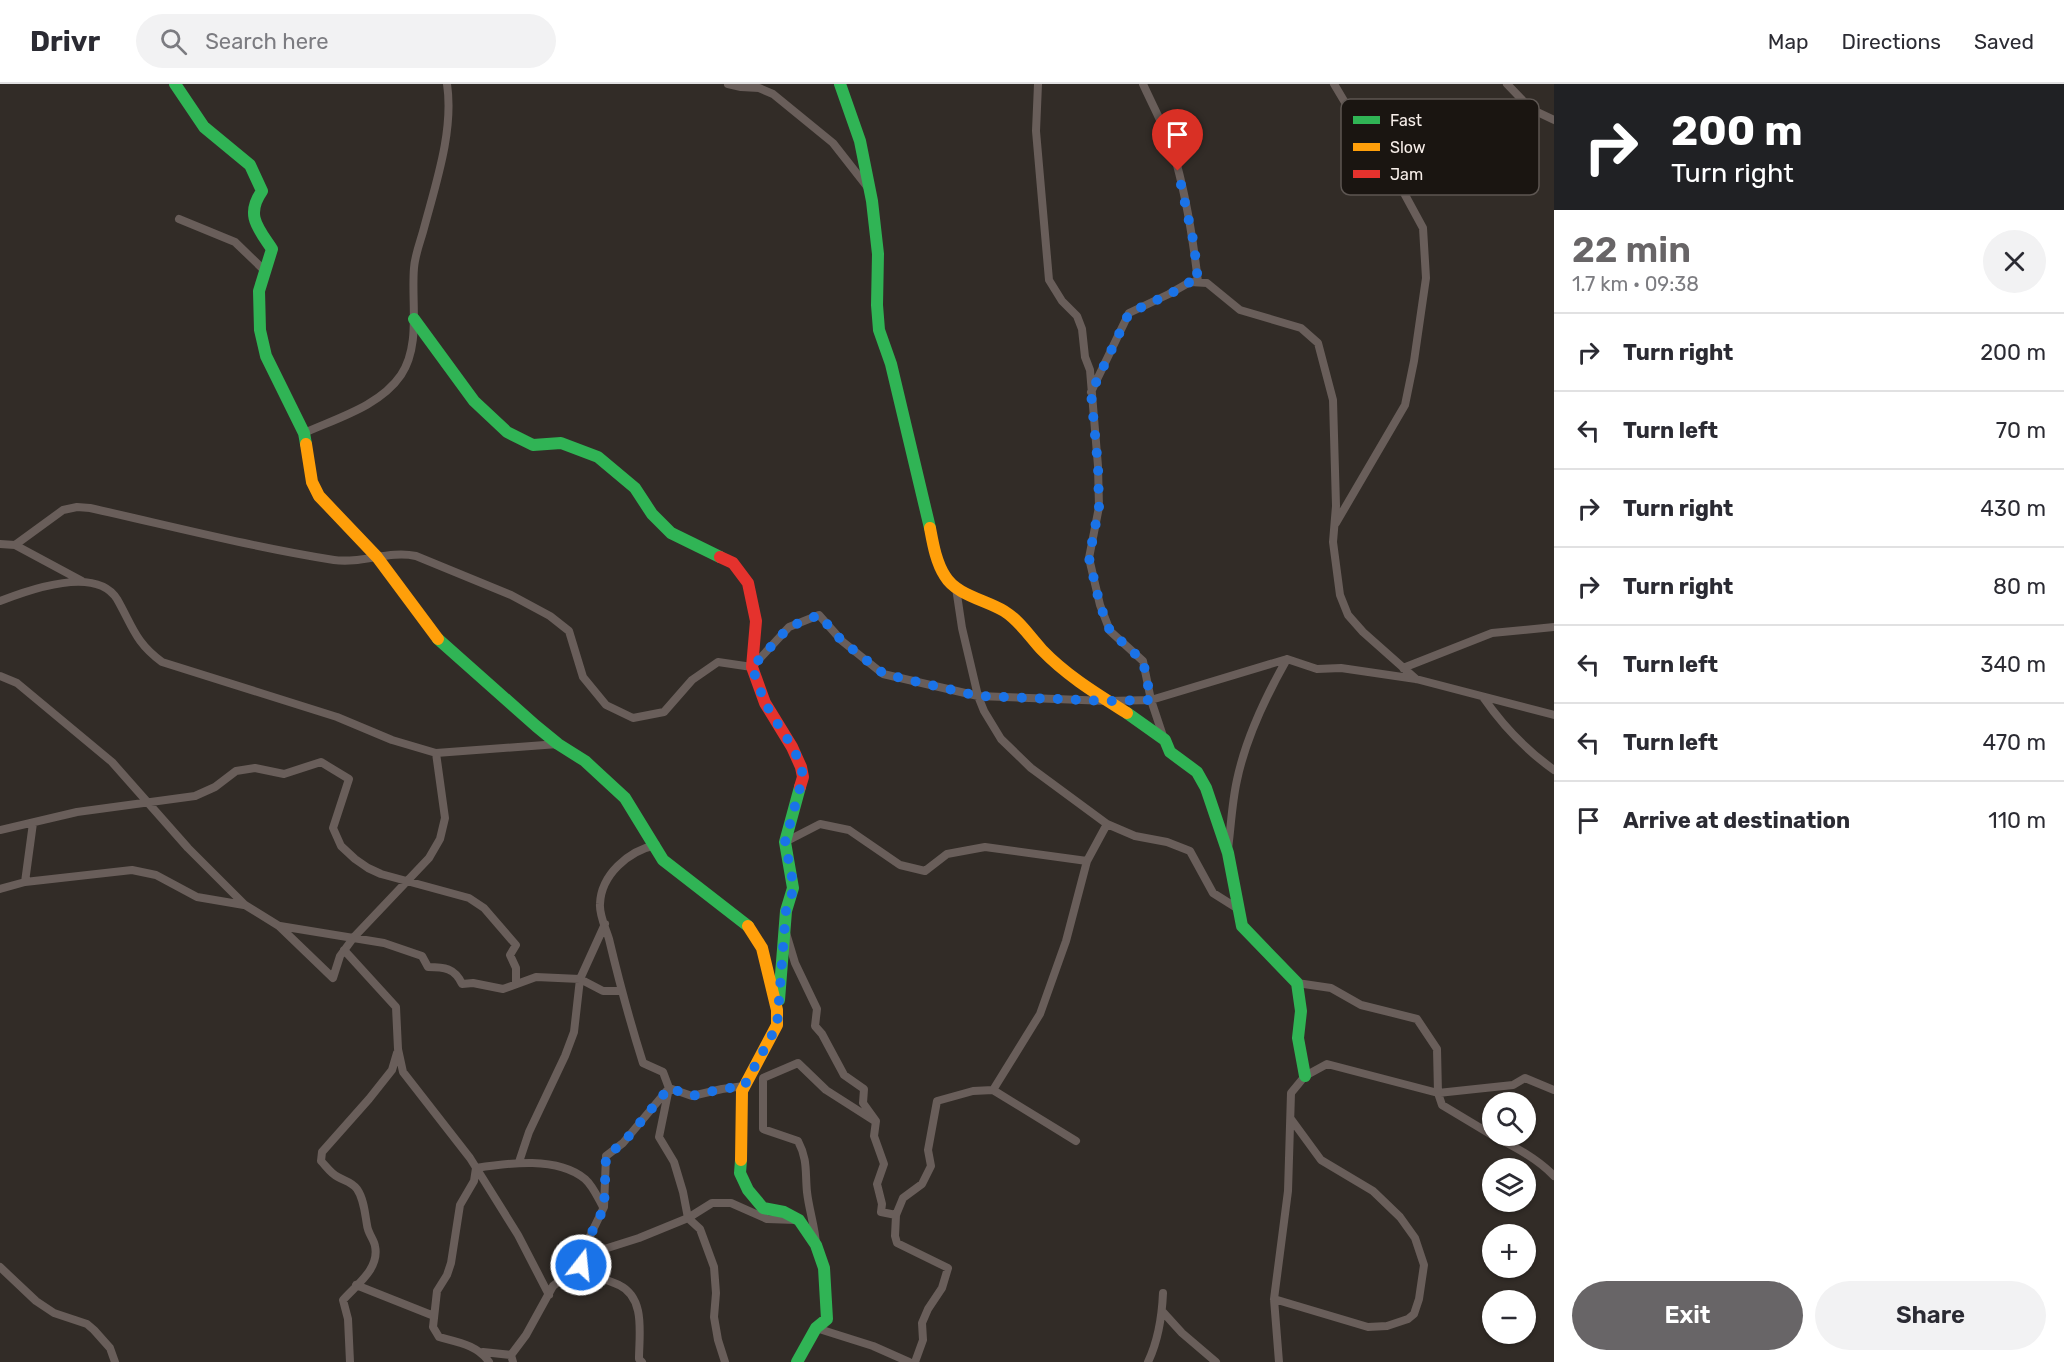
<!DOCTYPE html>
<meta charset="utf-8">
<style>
body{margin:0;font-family:Rubik,sans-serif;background:#f2f2f3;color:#2b2b33;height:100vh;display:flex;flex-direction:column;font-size:22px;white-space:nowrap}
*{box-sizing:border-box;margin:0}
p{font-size:20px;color:#7c7c81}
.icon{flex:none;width:33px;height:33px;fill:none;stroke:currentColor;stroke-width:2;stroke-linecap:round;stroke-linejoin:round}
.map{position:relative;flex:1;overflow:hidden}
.drawer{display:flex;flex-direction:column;background:#fff;width:510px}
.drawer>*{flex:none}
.hud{background:#202124;color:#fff;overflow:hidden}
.tools{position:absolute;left:1482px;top:1008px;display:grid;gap:12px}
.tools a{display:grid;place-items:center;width:54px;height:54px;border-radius:50%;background:#fff;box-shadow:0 2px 4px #0004;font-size:30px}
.pin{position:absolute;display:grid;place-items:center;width:51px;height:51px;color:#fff;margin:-62px -26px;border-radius:50% 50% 50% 0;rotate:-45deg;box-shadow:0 0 6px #0007}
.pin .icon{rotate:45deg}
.me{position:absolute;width:66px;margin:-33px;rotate:16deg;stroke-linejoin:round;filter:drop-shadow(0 0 4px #0008)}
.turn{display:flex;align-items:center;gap:21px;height:126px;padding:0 18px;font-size:27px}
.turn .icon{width:78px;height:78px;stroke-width:2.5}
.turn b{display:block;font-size:42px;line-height:51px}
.round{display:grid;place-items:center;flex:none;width:63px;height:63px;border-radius:32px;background:#f2f2f3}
.summary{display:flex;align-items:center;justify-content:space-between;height:102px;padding:0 18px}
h1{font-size:36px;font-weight:600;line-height:45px;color:#686567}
.primary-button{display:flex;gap:12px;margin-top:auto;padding:12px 18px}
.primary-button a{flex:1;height:69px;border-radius:36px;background:#686567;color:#fff;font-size:24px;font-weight:600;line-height:69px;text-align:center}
.primary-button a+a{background:#f2f2f3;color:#2b2b33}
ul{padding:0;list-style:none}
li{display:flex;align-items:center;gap:18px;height:78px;padding:0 18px;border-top:2px solid #e1e1e2}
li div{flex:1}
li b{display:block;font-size:22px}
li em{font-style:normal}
header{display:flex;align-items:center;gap:36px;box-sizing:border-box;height:84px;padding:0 30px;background:#fff;border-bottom:2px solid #e1e1e2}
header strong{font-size:28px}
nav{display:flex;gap:33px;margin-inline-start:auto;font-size:21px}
.search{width:420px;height:54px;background:#f2f2f3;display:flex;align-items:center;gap:15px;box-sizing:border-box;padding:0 21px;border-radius:33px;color:#7c7c81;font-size:22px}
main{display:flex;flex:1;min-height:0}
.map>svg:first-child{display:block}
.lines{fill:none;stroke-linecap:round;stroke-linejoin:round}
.street{stroke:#695e5a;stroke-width:8}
.fast{stroke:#30b455;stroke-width:12}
.slow{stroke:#ff9f0a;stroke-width:12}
.jam{stroke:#e5322d;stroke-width:12}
.route{stroke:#1a73e8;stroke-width:10;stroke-dasharray:0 18}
.key{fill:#1a1511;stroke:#5d5652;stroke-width:1.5}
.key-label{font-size:16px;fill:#f8efea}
</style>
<header>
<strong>Drivr</strong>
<div class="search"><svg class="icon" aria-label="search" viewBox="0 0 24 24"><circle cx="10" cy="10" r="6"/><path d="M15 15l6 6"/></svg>Search here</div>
<nav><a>Map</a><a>Directions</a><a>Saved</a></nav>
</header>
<main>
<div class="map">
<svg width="1554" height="1278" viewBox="0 0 1554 1278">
<rect width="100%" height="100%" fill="#322c27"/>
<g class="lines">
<path class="street" d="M728,0L741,3L759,4L773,10L833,59L869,105
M1038,0L1036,47L1049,196L1062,217L1077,232L1082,245L1085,273L1090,286L1098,382L1099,423L1089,474L1100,521L1110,547L1143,577L1151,616L1164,655
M1143,0C1153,22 1165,44 1173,67C1186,110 1193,154 1198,198
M1334,0L1356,37L1398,98L1423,144L1426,194L1414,277L1405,321L1336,439
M1507,0L1531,25L1554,36
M179,135L235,158L265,187
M1091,308L1129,229L1169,210L1190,198L1207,199L1240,226L1301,244L1318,259L1333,316L1336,422L1333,458L1340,511L1348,531L1363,548L1416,595
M304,349C337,334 380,322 401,291C421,261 411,218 414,184C415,170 421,156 424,144C436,99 454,46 447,0
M0,460L15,461L82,497
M15,461L63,426L77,423L90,424C171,442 252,463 334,476C362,480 389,466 416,472L511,511L550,532L569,547L583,593L606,621L633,634L664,628L692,596L718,578L752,583L789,543L819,531L842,557L883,590L978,612L1108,617L1151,616L1287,575
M956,504L962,544L978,612L984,627L1001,655L1031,684L1107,740L1135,752L1167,758L1190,767L1213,809L1240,826
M0,517C28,506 96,481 117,515C133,543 135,558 162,578L337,633L392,656L436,669L558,660
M1403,584L1492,549L1554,543
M0,592L17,599L112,678L188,764L245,821L279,842L333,894L340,872L354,853L429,774L440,755L445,734L436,669
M1483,613C1503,642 1526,666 1554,686
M0,746L77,728L195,712L215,703L236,687L255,684L284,690L321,678L349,695L333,744L341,762L355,775L368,784L381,790L469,814L484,824L516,861L510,871L516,884V900
M785,758L820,740L849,746L900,781L925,787L947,770L985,763L1087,777L1107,740
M656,761C628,767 601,791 600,820C599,831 606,845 609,855C619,897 630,938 643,979L663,988L669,1004L659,1053L674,1078L683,1108L688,1134L700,1145L714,1183L716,1209L714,1233L718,1256L725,1278
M1228,765C1231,742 1232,718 1237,696C1246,653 1266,612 1287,575L1317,585L1341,584L1416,595L1554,631
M25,798L33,739
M0,805L25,798L132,786L156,791L197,813L244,821
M280,842L384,859L422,872L428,883C444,883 455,884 462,900L473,899L503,905L536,893L580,895L603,907H622
M786,849L795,879L817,925L815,942L822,950L844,991L864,1005L863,1019L876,1037L874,1052L884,1080L877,1100L882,1120L881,1128L896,1131L895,1152L897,1159L948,1184L942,1204L928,1225L922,1239L923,1256L915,1278
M344,866L396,923L398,965L403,988L470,1074L518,1151L549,1211
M1297,899L1331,904L1361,921L1417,935L1437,965L1438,1009L1442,1021L1492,1051
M993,1006L1040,930L1066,857L1087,777
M1494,1052C1515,1063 1538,1075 1554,1092
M519,1078L529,1048L565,972L574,948L580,895L605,840
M476,1084L474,1097L460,1121L451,1179L447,1191L437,1207L433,1243L439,1253C457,1258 478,1261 489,1278
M476,1084C509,1079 557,1072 585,1095C593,1102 598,1114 603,1123
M896,1131L903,1114L922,1100L931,1082L928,1066L937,1017L973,1007L993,1006L1076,1057
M816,1160C815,1143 809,1126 807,1108C805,1088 808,1076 798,1057L763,1045V994L798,979L826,1006L873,1036
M581,1181L590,1152L604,1123L606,1072L623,1059L669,1004L692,1012L722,1005L744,1002
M581,1181C594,1193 603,1194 619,1201C646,1214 639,1250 639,1275L642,1278
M0,1183L36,1217L54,1229L87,1240L94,1246L110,1264L115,1278
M356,1201L434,1232
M1274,1215L1368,1243L1387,1242L1408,1235L1414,1230L1419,1215L1424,1181L1415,1154L1400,1133L1373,1107L1321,1076L1291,1035
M1162,1227L1182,1249L1216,1278
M816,1244L873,1262L909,1278
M483,1268L511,1271
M350,1278L348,1235L343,1216C356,1201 380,1185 375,1162C374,1155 368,1150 367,1141C365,1130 364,1115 357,1105C352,1098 345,1097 338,1093C331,1090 326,1082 321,1077L322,1068L369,1015L392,986L397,969
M513,1278L511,1271L526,1251L553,1202L598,1167L639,1154L688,1134L712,1119H731L767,1135L796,1136
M1148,1278C1158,1257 1162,1232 1163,1209
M1279,1278L1274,1215L1288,1107L1291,1009L1305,992L1327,980L1438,1009L1513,1001L1525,994L1554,1006"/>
<path class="fast" d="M175,0L204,43L250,81L262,107C245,131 258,144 272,165L259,207L260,246L266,272L304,349L306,360
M840,0L860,57L872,117L878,170L877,221L879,246L891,280L930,444
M414,235L474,317L507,348L533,361L561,359L598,373L635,404L652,430L671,449L720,473
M438,555L536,642L558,660L585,677L625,714L663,776L748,842
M1127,629L1165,656L1170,668L1197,688L1206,704L1228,769L1242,842L1297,899L1301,927L1298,954L1305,992
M779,916L786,827L793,804L785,758L800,703
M741,1076L740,1089L748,1106L763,1124L784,1128L799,1136L816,1161L824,1184L827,1235L816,1244L797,1278"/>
<path class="slow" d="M306,360L312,398L319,412L377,473L438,555
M930,444C933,460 936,478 945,492C956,511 986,516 1004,527C1020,537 1029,552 1042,566C1067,592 1097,610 1127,629
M741,1076L742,1007L777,941V926L762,864L748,842"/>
<path class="jam" d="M720,473L733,479L748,499L756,537L752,583L765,619L792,663L801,683L803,693L800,703"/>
</g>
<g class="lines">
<path class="route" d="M581,1181L590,1152L604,1124L606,1072L623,1059L669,1004L692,1012L722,1005L744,1002L777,942L786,826L794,804L785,758L803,693C799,665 777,643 765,618C760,607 756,594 752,583L789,543L819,531L842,557L884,590L978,612L1108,617L1151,616L1143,577L1110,547L1100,521L1089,474L1099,423L1098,382L1091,309L1129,229L1170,210L1190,198H1198L1194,160L1178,87"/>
</g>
<rect x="1341" y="15" width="198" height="96" rx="9" class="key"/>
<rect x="1353" y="32" width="27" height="8" fill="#30b455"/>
<rect x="1353" y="59" width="27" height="8" fill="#ff9f0a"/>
<rect x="1353" y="86" width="27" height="8" fill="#e5322d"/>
<g class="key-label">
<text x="1390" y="42">Fast</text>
<text x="1390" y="69">Slow</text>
<text x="1390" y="96">Jam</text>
</g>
</svg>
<div class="tools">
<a><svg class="icon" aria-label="search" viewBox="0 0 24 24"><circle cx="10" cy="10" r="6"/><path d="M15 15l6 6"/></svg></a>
<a><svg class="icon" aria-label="layers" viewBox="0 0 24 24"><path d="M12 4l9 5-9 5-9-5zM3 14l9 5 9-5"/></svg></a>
<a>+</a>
<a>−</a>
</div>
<div class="pin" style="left:1178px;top:87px;background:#d93025"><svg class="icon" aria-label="arrive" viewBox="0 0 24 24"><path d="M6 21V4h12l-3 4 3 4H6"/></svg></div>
<svg class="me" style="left:581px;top:1181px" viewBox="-20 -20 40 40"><circle r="17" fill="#1a73e8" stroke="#fff" stroke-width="3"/><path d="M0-11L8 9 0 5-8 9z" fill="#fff"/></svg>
</div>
<section class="drawer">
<div class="hud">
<div class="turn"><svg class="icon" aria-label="right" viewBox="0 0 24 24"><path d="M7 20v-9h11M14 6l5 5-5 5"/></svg><div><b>200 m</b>Turn right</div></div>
</div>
<div class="summary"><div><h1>22 min</h1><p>1.7 km · 09:38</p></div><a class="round"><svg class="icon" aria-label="close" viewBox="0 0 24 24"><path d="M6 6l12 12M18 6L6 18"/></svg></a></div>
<ul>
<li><svg class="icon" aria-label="right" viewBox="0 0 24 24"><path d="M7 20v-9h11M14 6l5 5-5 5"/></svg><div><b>Turn right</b></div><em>200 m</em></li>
<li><svg class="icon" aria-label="left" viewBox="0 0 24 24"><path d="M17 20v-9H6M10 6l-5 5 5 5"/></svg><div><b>Turn left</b></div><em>70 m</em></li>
<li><svg class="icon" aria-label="right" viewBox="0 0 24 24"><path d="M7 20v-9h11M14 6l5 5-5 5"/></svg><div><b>Turn right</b></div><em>430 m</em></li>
<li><svg class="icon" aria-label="right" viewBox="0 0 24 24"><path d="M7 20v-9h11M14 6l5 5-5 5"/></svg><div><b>Turn right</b></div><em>80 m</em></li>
<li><svg class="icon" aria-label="left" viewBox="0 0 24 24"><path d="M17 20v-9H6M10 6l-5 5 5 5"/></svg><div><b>Turn left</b></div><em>340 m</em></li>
<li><svg class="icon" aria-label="left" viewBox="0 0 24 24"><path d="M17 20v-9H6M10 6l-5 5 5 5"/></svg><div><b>Turn left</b></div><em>470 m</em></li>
<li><svg class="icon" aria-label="arrive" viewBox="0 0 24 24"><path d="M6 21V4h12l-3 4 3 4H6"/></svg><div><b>Arrive at destination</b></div><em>110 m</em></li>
</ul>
<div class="primary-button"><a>Exit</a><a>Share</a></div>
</section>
</main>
